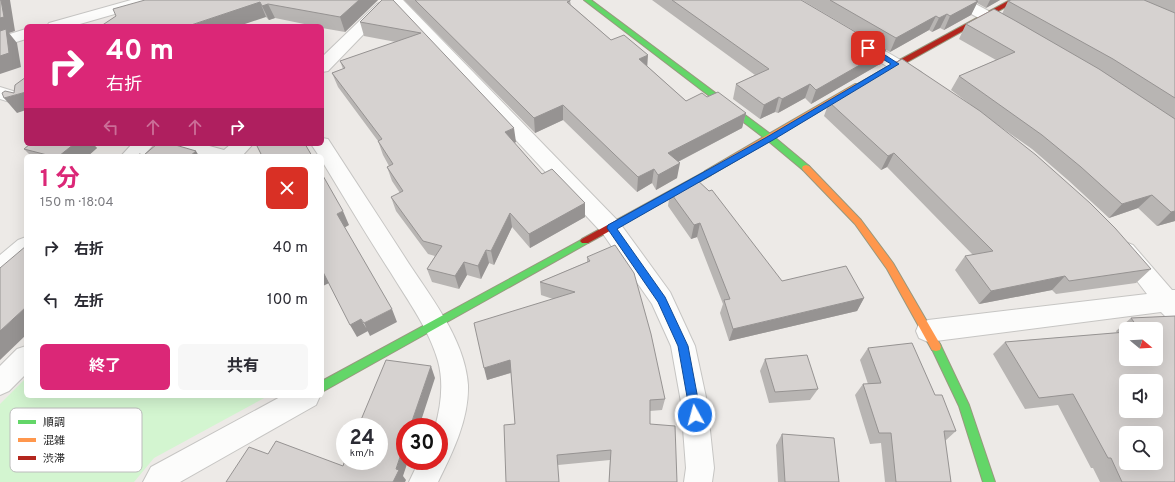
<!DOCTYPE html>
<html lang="ja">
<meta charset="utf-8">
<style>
body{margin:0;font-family:Overpass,"Noto Sans JP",sans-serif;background:#f7f7f7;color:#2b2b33;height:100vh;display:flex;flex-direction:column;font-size:15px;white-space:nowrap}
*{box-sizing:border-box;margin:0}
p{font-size:13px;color:#7c7c81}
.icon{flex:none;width:22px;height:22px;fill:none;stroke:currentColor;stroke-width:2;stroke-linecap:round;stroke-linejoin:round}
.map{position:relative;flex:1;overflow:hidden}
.details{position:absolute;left:24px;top:154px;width:300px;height:244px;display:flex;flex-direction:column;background:#fff;border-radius:6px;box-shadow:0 4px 16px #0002}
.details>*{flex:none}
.guide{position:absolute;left:24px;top:24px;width:300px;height:122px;border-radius:6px;box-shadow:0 4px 16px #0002;background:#db2777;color:#fff;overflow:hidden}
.needle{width:26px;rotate:108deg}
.tools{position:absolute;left:1119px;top:322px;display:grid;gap:8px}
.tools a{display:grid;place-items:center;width:44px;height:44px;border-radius:6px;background:#fff;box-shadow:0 4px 16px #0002;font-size:20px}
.speed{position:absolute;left:336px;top:418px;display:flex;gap:8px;font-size:20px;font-weight:700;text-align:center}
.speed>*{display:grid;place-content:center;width:52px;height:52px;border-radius:50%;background:#fff;box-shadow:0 4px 16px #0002;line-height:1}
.speed small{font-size:10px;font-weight:400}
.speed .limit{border:6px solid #d22;background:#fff;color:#111}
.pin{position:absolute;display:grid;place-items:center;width:34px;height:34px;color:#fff;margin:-17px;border-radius:8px;box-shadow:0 2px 6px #0006}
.me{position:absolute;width:44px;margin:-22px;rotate:353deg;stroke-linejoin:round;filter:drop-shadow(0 0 3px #0008)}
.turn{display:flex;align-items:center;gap:14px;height:84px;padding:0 16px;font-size:18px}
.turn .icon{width:52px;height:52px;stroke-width:2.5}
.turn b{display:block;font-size:28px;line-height:34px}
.lanes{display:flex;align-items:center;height:38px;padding:0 16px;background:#0003;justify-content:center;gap:20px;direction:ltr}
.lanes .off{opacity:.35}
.round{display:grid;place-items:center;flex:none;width:42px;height:42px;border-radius:6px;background:#f7f7f7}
.summary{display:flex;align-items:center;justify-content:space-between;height:68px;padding:0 16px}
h1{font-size:24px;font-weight:700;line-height:30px;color:#db2777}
.primary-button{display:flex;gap:8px;margin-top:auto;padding:8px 16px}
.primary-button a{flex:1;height:46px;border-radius:6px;background:#db2777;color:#fff;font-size:16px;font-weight:700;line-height:46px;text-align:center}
.primary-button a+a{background:#f7f7f7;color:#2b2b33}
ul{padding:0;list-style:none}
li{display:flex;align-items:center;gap:12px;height:52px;padding:0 16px}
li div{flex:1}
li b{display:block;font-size:15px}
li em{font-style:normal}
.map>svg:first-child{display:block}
.park{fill:#d3f5d0}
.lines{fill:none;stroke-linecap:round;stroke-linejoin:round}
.street-casing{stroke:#c6c5c3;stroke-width:2}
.fast-casing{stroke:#98987e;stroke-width:2}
.slow-casing{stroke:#98987e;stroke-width:2}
.jam-casing{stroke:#98987e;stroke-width:2}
.street{fill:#fcfcfb;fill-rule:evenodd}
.fast{fill:#63d668;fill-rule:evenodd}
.slow{fill:#ff974d;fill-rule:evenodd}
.jam{fill:#b3261e;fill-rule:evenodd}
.wall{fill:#b8b5b3;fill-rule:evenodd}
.shaded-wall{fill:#969392}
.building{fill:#d6d2d0;stroke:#969392;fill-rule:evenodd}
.route{fill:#1a73e8;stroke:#114b97}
.key{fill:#fff;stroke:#bcbcbc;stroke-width:1}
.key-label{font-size:11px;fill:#1f1f1f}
</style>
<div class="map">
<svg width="1175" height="482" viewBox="0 0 1175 482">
<rect width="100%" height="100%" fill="#edeae7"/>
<path class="park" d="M26,378V396H268L154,458L134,482H0V404Z"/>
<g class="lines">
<defs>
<path id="street" d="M131,0H156L153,3L73,26H47L49,23Z
M386,0H403L619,222L670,292L695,346L707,402L714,468L712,482H684L686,468L681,402L671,346L652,304L603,234Z
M948,0H968L1013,24L1015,27L1013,30L1007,32L1001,30L951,3Z
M382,2L387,4L390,7L387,10L328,71L322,72V57L377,4Z
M26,29V39L0,47V37Z
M857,36L863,38L921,72L924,76L921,80L915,81L909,80L851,44L849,41L851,38Z
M0,87L26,95V107L0,99Z
M322,138L328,139C353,178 379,217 404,256C428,294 465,338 468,385C469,419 453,452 438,482H409L419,461H439V427H435C441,406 444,383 438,361C429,329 408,301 391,273C367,236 345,199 322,161V156H319L311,144H322Z
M132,144H154L143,156H121Z
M169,144H202L224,150L231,144H253L242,156H197L172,149Z
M26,237V259L8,274L0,277V255L18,240Z
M1125,242L1133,245L1172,290H1175V321L1167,318L1161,312L928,342L919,338L916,331L919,324L928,320L1147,294L1114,251L1117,245Z
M26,346V374L9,391L0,395V366L17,349Z
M282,396H320L316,405L180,482H143L151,467Z"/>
<path id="fast" d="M584,0H591L773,136L809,166L810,168L809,170H803L767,140Z
M585,238L588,239L590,241L588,243L322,392V381Z
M936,343L940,344L969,405L995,482H983L959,406L931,347L932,344Z"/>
<path id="slow" d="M855,84H861L862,86L711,175H705L704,173L705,171Z
M806,165L809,166L861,220L893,263L940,344L941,347L940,350L936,351L932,350L887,269L855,224L803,170L802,168L803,166Z"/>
<path id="jam" d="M1010,0H1018L861,88H855L854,86L894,63Z
M708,170L712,173L711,175L588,243H582L580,241L582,239Z"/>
</defs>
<use href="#street" class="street-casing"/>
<use href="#fast" class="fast-casing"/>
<use href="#slow" class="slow-casing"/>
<use href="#jam" class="jam-casing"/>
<use href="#street" class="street"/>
<use href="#fast" class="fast"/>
<use href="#slow" class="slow"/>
<use href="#jam" class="jam"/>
</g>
<path class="wall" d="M145,0H378L345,32L322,28V26H314L275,18L269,20L266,17Z
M393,0L516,142L514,143L542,174L585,203V217L530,248L512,227L494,265L489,263L481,279L467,275L459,289L432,282L427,269L435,256L428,254L396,211L391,197L400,193L392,181L387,167L389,166L383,155L378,141L338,87L332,73L343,69L340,61L396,42L364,36L360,22Z
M404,0H570V1L571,5L611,40L647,66L686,101L707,97L746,113L742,128L678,162L677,178L656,190L652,183L637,192L563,120L535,133Z
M652,0H801L886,50L880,64L811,104L805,98L778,113L775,112L760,119L733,99L736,84L755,75Z
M802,0H1000L986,8L977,3L971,15L944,30L940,28L932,32L929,30L890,52Z
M1011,0H1175V221L1157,226L1138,208L1109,218L1069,181L1032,149L995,123L1151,269L1136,283L1056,294L1052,290L979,304L955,270L965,256L973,255L887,167L881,170L824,116L829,102L971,105L951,90L959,76L996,60L959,39L966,24L1002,14L1008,1Z
M30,144H93L97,148L88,156H31L24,149Z
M670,192L782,281L864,298L857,311L729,341L720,313L723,304L697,237L691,239L668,206Z
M587,257L665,399L662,410L650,411V424L677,482H609L610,460L558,465L515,424L511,373L487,380L553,299L541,295L540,282L587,262Z
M1175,316V482H1100L1093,468H1091L1058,405L1025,409L993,354L1005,342L1117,333L1116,331L1131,318ZM1126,329H1156L1126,359Z
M868,348L935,395L956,431L945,441L951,482H885L881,443L870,444L855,395L863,384H868L860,360Z
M765,359L818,389L810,400L769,403L760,371Z
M782,434L839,482H778L776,445Z"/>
<path class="shaded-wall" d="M1,0H10L15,31L9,33L17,43L21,67L0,74V18Z
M359,0H378L345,32L340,17Z
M990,0H1000L986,8Z
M978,1L971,15L944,30L950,16Z
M260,2L266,17L239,26H188Z
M268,4L275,18L269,20L262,6Z
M947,14L940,28L932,32L939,18Z
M936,16L929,30L890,52L896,38Z
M886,50L880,64L811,104L816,90Z
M648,55L647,70L639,59Z
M810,84L805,98L778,113L782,99Z
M26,92V110L17,113L4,98Z
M779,97L775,112L760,119L764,105Z
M563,105V120L535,133L534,118Z
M746,113L742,128L666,168L668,153Z
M514,128L516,142L507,146L505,132Z
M74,144H93L97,148L88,156H59Z
M196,151L199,156H190Z
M894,153L887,167L881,170L888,156Z
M680,163L677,178L656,190L658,175Z
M654,169L652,183L637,192L638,177Z
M1152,195L1138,208L1109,218L1122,204Z
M585,203V217L530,248L529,234Z
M343,211L349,225L344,228L337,214Z
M1175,211V221L1157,226L1171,212Z
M510,213L512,227L494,265L491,251Z
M700,223L697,237L691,239L694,225Z
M486,250L489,263L481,279L478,266Z
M464,262L467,275L459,289L455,276Z
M322,270L329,283L323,286L322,283Z
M1065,276L1052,290L979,304L991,291Z
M864,298L857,311L729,341L733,329Z
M26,307V335L0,360V331Z
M392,309L397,322L370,336L364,323Z
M361,319L368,331L357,337L350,325Z
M510,360L513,372L487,380L484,368Z
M431,366L435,378L419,427H410Z
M405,442V461H408L403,476L406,480L405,482H393L396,469Z"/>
<path class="building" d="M0,0H1L4,17L0,18Z
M145,0H359L340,17L268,4L262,6L260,2L188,26H101L116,16L113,9Z
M382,0H393L514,128L505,132L542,174L552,169L585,203L529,234L510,213L491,251L486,250L478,266L464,262L455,276L427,269L442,246L423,241L391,197L403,191L387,167L393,164L378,141L382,139L332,73L345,68L340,61L421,33L360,22Z
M415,0H570V1L567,2L611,40L624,35L648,55L639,59L686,101L702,93L707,97L718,92L746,113L668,153L680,163L658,175L654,169L638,177L563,105L534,118Z
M672,0H801L886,50L816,90L810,84L782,99L779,97L764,105L736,84L769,69Z
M830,0H975L978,1L950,16L947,14L939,18L936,16L896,38Z
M1011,0H1144L1175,13V98L1113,59L1008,1Z
M994,9L1014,20L1099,69L1175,119V211L1171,212L1152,195L1122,204L1081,167L1042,135L959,76L1015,52L966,24Z
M6,29L9,53L0,56V31Z
M902,59L980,111L1036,155L1090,203L1115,228L1151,269L1069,281L1065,276L991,291L965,256L993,251L894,153L888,156L829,102Z
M26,77V92L4,98L2,93L5,91L14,93L15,85Z
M30,144H74L59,156H51L24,149Z
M157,144H172L196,151L190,156H137L139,154L144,155Z
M256,144H305L312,156H262Z
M322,174L343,211L337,214L392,309L364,323L361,319L350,325L322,270Z
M695,178L709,191L712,190L782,281L846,266L864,298L733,329L724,300L730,299L700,223L694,225L670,192Z
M615,245L634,273L651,334L665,399L650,400V424L675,426L677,482H609L611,450L557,455L559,482H506L504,425L515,424L510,360L484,368L474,323L575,292L540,282L590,261L587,257Z
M26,246V307L0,331V268Z
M1175,316V482H1122L1111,458H1108L1073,394L1039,398L1005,342L1126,332V359H1156V329H1139L1131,318ZM1126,381H1156V411H1126ZM1126,433H1156V463H1126Z
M912,343L935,395H942L956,431H944L951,482H896L891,433H879L863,384L881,383L868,348Z
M807,355L818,389L775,392L765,359Z
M386,360L431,366L410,427H405V442L396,469L399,470L393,482H226L249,447L268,454L276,441L343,466L345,460V461H379V427H358Z
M782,434L834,438L839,482H785Z"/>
<path class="route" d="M866,46H871L899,64L773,140L617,229L665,297L688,346L701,415L699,419L695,420L691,419L678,346L658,302L607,228L608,225L767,137L891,64L866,49Z"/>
<rect x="10" y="408" width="132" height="64" rx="6" class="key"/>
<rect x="18" y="420" width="18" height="4" fill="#63d668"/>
<rect x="18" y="438" width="18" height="4" fill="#ff974d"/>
<rect x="18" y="456" width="18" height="4" fill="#b3261e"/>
<g class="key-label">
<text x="43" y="426">順調</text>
<text x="43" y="444">混雑</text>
<text x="43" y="462">渋滞</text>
</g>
</svg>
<div class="tools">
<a><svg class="needle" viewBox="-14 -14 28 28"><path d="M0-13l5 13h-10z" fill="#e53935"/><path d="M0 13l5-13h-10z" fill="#7c7c81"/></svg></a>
<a><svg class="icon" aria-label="sound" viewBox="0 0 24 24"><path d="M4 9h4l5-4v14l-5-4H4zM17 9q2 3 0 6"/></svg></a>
<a><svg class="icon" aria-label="search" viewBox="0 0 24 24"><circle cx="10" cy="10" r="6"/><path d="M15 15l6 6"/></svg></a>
</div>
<div class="speed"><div>24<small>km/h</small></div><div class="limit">30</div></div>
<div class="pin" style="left:868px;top:48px;background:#d93025"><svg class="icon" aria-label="arrive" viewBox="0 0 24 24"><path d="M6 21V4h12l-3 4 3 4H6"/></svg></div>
<svg class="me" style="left:695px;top:415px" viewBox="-20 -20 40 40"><circle r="17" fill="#1a73e8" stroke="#fff" stroke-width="3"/><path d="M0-11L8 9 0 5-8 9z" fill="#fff"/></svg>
<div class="guide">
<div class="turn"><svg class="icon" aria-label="right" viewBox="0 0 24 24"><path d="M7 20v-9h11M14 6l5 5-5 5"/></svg><div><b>40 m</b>右折</div></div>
<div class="lanes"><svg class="icon off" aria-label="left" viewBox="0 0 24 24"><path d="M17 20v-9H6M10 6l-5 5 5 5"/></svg><svg class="icon off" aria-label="ahead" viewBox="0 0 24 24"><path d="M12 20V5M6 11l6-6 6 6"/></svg><svg class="icon off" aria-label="ahead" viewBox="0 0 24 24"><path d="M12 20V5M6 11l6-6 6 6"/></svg><svg class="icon" aria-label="right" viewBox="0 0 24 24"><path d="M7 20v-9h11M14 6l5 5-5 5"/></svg></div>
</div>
<section class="details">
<div class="summary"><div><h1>1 分</h1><p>150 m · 18:04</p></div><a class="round" style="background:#d93025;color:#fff"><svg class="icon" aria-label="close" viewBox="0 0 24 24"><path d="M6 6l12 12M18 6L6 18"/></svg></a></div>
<ul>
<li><svg class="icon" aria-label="right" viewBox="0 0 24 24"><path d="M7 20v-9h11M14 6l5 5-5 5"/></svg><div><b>右折</b></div><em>40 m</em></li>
<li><svg class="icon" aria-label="left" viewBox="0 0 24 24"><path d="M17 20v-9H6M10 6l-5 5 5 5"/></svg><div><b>左折</b></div><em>100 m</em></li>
</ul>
<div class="primary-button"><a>終了</a><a>共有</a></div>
</section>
</div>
